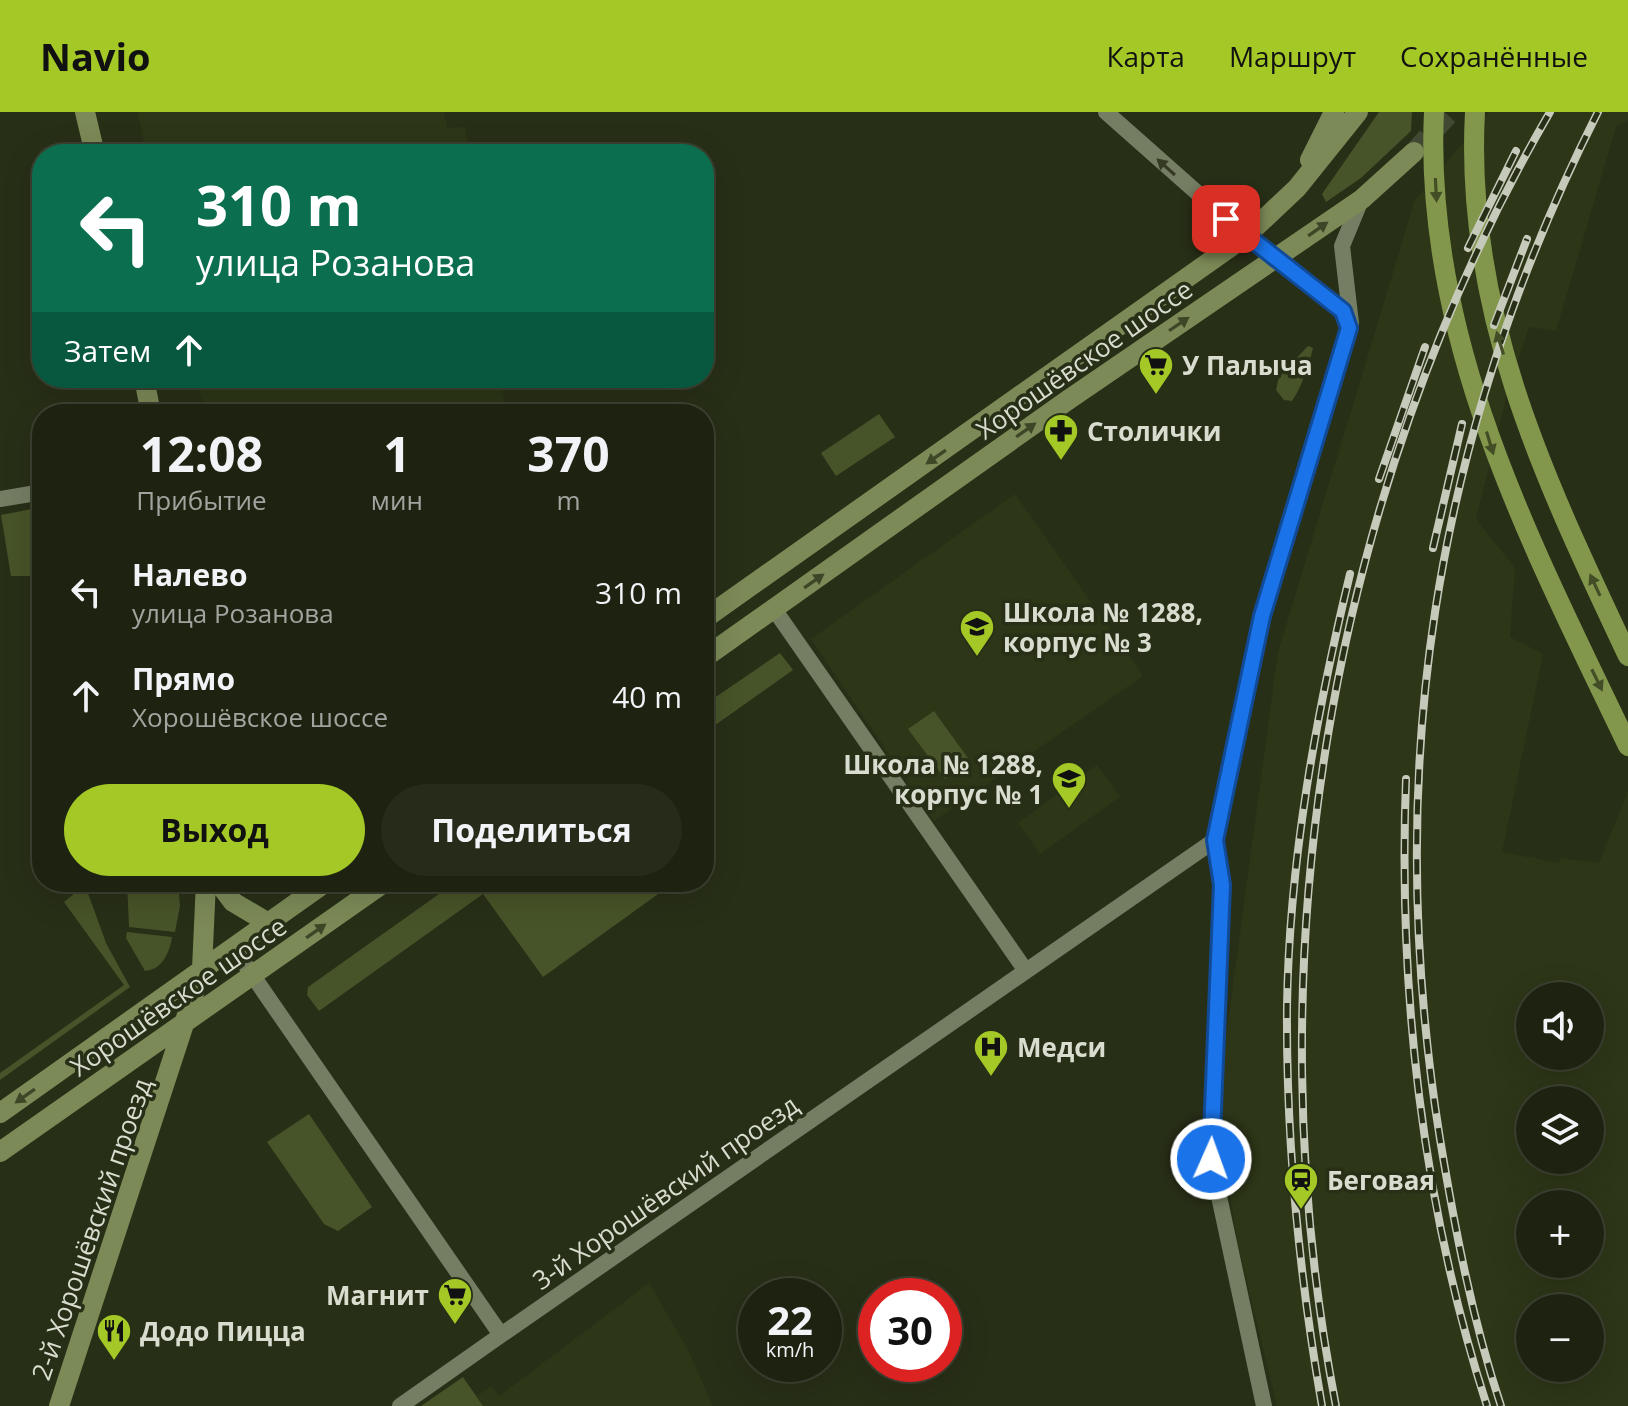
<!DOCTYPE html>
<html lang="ru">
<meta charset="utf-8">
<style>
body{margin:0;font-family:"Open Sans",sans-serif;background:#262b1a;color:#f1f3f6;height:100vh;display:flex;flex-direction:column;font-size:30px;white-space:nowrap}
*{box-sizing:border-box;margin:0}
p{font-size:26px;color:#a1a49f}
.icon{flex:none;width:44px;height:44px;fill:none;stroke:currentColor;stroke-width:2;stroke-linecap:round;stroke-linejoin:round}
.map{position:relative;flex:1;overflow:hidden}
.side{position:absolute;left:32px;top:292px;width:682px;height:488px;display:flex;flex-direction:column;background:#1e2311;border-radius:32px;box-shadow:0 8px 32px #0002,0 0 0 2px #3c4031}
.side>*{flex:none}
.guide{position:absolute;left:32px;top:32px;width:682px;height:244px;border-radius:32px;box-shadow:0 8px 32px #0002,0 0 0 2px #3c4031;background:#0b6e4f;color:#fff;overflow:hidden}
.controls{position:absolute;left:1516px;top:870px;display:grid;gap:16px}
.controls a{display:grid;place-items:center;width:88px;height:88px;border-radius:50%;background:#1e2311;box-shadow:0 8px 32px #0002,0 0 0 2px #3c4031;font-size:40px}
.speed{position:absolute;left:738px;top:1166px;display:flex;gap:16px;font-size:40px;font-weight:700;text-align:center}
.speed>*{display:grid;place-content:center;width:104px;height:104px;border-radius:50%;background:#1e2311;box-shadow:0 8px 32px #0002,0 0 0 2px #3c4031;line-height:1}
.speed small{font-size:20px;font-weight:400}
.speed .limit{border:12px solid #d22;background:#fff;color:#111}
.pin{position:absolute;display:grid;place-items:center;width:68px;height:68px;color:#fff;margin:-34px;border-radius:16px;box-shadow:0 4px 12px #0006}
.me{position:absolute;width:88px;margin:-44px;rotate:2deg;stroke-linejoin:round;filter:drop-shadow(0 0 6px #0008)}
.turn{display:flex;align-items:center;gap:28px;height:168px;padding:0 32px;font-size:36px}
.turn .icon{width:104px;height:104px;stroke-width:2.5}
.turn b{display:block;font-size:56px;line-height:68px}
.then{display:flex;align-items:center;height:76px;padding:0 32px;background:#0003;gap:16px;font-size:30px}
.eta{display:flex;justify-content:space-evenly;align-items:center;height:136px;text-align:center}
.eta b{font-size:48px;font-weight:700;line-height:56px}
.button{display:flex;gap:16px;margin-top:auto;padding:16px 32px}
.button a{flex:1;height:92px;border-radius:48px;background:#a4c825;color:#111;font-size:32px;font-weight:700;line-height:92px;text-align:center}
.button a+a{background:#262b1a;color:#f1f3f6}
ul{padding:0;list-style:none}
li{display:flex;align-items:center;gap:24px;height:104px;padding:0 32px}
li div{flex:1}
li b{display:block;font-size:30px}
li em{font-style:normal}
header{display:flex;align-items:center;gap:48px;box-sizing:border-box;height:112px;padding:0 40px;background:#a4c825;color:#111}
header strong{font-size:38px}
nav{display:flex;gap:44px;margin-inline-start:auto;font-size:28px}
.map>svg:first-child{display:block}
.built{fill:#2d3617;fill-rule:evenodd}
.green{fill:#475328}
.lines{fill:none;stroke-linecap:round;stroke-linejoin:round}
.secondary-tunnel{stroke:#424933;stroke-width:20;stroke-dasharray:20 10;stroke-linecap:butt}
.street{stroke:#757e63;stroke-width:16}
.secondary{stroke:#7c8a57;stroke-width:20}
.primary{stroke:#82974c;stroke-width:20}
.rail-casing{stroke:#c5cabb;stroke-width:8}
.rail{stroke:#282f17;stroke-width:5;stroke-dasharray:15;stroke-linecap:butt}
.oneway{fill:#343b22}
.oneway2{fill:#434e27}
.oneway3{fill:#3d4627}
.route-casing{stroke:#114b97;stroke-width:20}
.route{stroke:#1a73e8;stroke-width:14}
.labels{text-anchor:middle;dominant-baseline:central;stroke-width:7;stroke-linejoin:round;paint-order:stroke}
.street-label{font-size:26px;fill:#d8ddcf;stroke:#282f17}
.poi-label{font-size:26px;font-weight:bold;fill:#d8ddcf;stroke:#282f17;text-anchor:start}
</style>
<header>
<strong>Navio</strong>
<nav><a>Карта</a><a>Маршрут</a><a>Сохранённые</a></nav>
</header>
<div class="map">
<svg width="1628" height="1294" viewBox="0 0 1628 1294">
<rect width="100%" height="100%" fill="#282f17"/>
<path class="built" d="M138,0H444L447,16L465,15L468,42H146Z
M1489,0H1628V8L1616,15L1556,219L1529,215L1507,282L1476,407L1515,456L1510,525L1543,542L1502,740L1559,751L1560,746L1599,751L1628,679V1294H1277L1238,1133L1221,1030L1220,970L1278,540L1415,88ZM1530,884H1590V944H1530ZM1530,988H1590V1048H1530ZM1530,1092H1590V1152H1530ZM1530,1196H1590V1256H1530Z
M196,266H500L507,302H205Z
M1015,382L1143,564L934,709L811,527Z
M1097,653L1120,685L1040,742L1018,711Z
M649,1171L687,1236L713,1294H483L477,1284L491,1274L499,1284Z"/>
<path class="green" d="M1379,0H1412L1411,19L1361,66L1326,90L1322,82Z
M1308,234L1313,236C1309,252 1301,277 1292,289L1284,288L1276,278L1279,265Z
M879,302L895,325L836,364L821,341Z
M42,395V464H11L1,403Z
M780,541L793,558L704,621V593Z
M934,599L970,649L945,667L908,617Z
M127,770H178L180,794L175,820L129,815Z
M456,770H671L672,772L543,865L483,782L319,899L307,883L308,875Z
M85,773L106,831L130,875L0,968V961L124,873L64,790Z
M127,820L172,825C170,840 162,858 145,859L126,826Z
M309,1002L372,1095L338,1119L324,1112L267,1030Z
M463,1265L483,1294H421Z"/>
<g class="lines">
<path class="secondary-tunnel" d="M1414,40L1451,0"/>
<path class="street" d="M1106,0L1246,124L1343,199L1349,212L1262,504L1215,728L1222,773L1211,1047L1264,1294
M1351,211L1342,134L1361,88
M0,387L42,380
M774,497L1026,859
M233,835L501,1223L1215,728
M400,1294L501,1223"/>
<path class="secondary" d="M85,0L95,42
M1310,48L1334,0
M144,266L151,302
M704,507L1246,124L1297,76L1358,0
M704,546L1068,288L1362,87L1414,40
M218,770L233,790L267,810
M0,1001L326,770
M0,1040L385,770
M59,1294L202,857L206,770"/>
<path class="primary" d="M1434,0C1423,229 1532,433 1628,634
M1475,0C1464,200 1545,368 1628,544"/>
<defs>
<path id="rail" d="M1468,136L1516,39
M1494,213L1527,127
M1379,367L1425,235
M1433,436L1462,312
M1406,667C1398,877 1422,1093 1487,1294
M1322,1294C1299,1162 1286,1029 1287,895C1289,750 1316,603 1350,462
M1336,1294C1251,857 1326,386 1550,0
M1501,1294C1472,1207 1455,1117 1440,1027C1382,664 1432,328 1598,0"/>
</defs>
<use href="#rail" class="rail-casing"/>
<use href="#rail" class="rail"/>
</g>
<defs><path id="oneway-solid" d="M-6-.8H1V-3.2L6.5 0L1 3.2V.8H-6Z" transform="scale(2)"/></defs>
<use class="oneway" href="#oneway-solid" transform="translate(1166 55) rotate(-138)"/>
<g class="oneway2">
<use href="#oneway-solid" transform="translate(1436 78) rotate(87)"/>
<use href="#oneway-solid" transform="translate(1500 231) rotate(-107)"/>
<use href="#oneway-solid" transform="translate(1490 331) rotate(73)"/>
<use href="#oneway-solid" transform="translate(1595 473) rotate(-115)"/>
<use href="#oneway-solid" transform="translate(1597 568) rotate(64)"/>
</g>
<g class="oneway3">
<use href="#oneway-solid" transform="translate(1318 117) rotate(-35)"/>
<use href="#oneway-solid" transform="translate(1179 212) rotate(-34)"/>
<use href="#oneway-solid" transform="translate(1026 318) rotate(-35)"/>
<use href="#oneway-solid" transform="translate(936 345) rotate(145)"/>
<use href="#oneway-solid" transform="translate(814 469) rotate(-35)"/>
<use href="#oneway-solid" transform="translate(316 819) rotate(-35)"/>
<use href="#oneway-solid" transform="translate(25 984) rotate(145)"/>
</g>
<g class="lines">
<defs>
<path id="route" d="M1211,1047L1222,773L1215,728L1262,504L1349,216L1343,199L1226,107"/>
</defs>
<use href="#route" class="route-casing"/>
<use href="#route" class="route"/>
</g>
<defs>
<symbol id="supermarket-pin" viewBox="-11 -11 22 30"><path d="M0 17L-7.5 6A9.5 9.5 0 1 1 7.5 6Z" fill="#a4c825" stroke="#282f17"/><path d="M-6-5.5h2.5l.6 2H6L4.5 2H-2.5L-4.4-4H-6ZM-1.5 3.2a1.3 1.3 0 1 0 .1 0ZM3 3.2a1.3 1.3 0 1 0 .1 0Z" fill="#111"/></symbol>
<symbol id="pharmacy-pin" viewBox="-11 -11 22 30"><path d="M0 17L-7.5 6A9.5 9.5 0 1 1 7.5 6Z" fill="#a4c825" stroke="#282f17"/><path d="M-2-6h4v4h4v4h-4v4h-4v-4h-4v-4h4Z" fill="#111"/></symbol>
<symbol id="school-pin" viewBox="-11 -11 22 30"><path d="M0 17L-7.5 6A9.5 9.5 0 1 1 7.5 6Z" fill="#a4c825" stroke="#282f17"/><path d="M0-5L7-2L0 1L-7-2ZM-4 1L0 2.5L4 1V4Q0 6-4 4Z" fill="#111"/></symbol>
<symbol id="hospital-pin" viewBox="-11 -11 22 30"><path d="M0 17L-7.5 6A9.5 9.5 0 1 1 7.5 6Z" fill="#a4c825" stroke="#282f17"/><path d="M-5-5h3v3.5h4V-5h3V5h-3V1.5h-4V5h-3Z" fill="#111"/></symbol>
<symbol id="station-pin" viewBox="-11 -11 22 30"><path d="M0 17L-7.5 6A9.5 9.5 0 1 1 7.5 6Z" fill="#a4c825" stroke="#282f17"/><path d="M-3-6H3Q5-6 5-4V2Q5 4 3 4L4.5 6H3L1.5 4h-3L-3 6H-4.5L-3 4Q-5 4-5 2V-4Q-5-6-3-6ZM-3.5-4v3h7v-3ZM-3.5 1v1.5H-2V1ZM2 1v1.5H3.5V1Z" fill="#111"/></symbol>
<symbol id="restaurant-pin" viewBox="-11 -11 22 30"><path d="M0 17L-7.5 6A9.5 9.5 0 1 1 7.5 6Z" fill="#a4c825" stroke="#282f17"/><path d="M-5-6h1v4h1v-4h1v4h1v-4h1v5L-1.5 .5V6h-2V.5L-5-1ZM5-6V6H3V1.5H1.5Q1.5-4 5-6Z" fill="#111"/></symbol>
</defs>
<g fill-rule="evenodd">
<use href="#supermarket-pin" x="1136" y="233" width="40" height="54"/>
<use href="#pharmacy-pin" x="1041" y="299" width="40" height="54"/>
<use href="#school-pin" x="957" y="495" width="40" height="54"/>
<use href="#school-pin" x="1049" y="647" width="40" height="54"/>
<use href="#hospital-pin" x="971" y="915" width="40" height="54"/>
<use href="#station-pin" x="1281" y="1048" width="40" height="54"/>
<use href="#supermarket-pin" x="435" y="1163" width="40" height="54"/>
<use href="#restaurant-pin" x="94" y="1199" width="40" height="54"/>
</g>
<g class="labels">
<g class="street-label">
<text transform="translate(1084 247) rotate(-35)">Хорошёвское шоссе</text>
<text transform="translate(178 884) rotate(-35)">Хорошёвское шоссе</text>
<text transform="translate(665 1080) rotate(-35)">3-й Хорошёвский проезд</text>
<text transform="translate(91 1117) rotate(-71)">2-й Хорошёвский проезд</text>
</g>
<g class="poi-label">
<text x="1182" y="253">У Палыча</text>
<text x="1087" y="319">Столички</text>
<text x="1003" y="500">Школа № 1288,<tspan x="1003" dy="30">корпус № 3</tspan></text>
<text x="1043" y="652" text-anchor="end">Школа № 1288,<tspan x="1043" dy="30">корпус № 1</tspan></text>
<text x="1017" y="935">Медси</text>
<text x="1327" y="1068">Беговая</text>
<text x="429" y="1183" text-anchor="end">Магнит</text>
<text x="140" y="1219">Додо Пицца</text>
</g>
</g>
</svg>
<div class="controls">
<a><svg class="icon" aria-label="sound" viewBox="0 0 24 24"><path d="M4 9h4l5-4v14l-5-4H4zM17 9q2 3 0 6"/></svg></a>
<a><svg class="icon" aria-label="layers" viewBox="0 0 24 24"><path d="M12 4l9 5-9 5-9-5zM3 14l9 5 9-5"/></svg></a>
<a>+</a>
<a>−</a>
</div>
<div class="speed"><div>22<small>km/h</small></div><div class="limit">30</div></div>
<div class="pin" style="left:1226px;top:107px;background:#d93025"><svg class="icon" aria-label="arrive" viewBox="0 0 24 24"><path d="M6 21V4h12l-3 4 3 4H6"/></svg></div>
<svg class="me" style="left:1211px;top:1047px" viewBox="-20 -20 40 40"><circle r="17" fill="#1a73e8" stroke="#fff" stroke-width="3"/><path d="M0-11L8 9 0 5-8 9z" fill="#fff"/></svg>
<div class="guide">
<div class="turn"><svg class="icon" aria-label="left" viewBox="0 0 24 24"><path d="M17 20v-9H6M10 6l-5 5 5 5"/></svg><div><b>310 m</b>улица Розанова</div></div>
<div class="then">Затем<svg class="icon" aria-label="ahead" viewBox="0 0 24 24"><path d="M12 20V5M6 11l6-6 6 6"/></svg></div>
</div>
<section class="side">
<div class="eta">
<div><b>12:08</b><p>Прибытие</p></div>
<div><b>1</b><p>мин</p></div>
<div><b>370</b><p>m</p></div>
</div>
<ul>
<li><svg class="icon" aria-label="left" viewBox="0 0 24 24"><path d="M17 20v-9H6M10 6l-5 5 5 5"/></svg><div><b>Налево</b><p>улица Розанова</p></div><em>310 m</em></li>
<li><svg class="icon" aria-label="ahead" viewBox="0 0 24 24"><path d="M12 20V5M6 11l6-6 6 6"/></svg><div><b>Прямо</b><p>Хорошёвское шоссе</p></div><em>40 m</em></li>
</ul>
<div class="button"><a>Выход</a><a>Поделиться</a></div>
</section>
</div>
